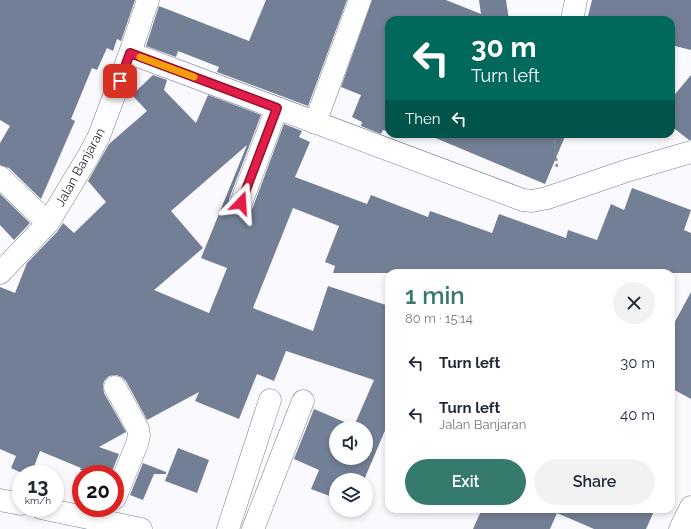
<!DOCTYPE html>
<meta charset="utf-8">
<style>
body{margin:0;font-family:Raleway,sans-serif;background:#f2f2f3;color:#1f2937;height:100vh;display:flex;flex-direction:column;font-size:15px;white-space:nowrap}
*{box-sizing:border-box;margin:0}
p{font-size:13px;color:#747a83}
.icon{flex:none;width:22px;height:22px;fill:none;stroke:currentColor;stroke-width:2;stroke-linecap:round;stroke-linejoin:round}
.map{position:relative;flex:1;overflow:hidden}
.drawer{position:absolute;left:385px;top:269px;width:290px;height:244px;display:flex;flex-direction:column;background:#fff;border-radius:12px;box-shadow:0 2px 6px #0003}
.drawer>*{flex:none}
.hud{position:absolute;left:385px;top:16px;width:290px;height:122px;border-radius:12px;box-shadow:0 2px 6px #0003;background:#00695c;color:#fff;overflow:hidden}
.controls{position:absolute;left:329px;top:421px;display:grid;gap:8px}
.controls a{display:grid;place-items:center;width:44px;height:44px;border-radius:50%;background:#fff;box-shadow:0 2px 6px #0003;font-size:20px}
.speed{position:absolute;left:12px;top:465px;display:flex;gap:8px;font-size:20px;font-weight:700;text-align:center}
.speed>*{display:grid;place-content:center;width:52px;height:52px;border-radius:50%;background:#fff;box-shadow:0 2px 6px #0003;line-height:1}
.speed small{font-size:10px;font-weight:400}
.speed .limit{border:6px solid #d22;background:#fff;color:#111}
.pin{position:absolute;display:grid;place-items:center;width:34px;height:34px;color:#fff;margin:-17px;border-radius:8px;box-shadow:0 2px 6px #0006}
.me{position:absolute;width:44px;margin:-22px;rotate:20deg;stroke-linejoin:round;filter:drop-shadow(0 0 3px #0008)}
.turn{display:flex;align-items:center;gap:14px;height:84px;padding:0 20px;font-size:18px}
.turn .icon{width:52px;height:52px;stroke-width:2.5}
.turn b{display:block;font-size:28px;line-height:34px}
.then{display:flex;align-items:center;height:38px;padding:0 20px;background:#0003;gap:8px;font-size:15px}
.round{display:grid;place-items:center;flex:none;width:42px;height:42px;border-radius:21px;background:#f2f2f3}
.summary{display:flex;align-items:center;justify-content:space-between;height:68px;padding:0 20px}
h1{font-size:24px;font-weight:600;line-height:30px;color:#367a6e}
.cta{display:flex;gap:8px;margin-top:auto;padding:8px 20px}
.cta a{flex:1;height:46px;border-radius:24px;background:#367a6e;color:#fff;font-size:16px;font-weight:600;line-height:46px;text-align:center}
.cta a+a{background:#f2f2f3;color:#1f2937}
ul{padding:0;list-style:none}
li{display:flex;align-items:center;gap:12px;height:52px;padding:0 20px}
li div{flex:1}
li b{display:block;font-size:15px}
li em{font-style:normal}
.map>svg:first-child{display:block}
.building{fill:#737f95;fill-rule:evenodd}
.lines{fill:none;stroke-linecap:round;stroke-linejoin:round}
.minor-casing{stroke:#7c7d95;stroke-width:23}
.path{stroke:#888991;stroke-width:2.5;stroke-dasharray:3 3;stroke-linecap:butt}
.minor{stroke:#fff;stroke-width:22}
.route-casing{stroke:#92132f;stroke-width:10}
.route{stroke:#e11d48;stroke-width:7}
.slow{stroke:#f59e0b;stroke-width:7}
.labels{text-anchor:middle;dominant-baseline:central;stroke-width:3;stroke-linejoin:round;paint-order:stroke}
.street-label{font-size:13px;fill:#2c2d37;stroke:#fff}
</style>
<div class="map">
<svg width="691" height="529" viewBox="0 0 691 529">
<rect width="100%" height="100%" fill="#f9f9fe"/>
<path class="building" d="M0,0H135L121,41L117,39L113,51L107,48L97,70L92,68L71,119L75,121L41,199L9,168L0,165V143L10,126L0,120Z
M266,0H347L308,106L217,72L219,67L178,51L176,57L146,46L159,6L249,41Z
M372,0H446L481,14L479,0H506L509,20H389V132L383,130L381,134L361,126L362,122L352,117L361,95L341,87Z
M592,0H691V50L671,45V20H587Z
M153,75L167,80L164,90L196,123L208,95L261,115L229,199V205L231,211L237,215H243L249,213L253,207L284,124L302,131L299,137L310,142L295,177L367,204L371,195L428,217L430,211L492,233L499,214L566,238L568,230L597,240L611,204L624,210L632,188L691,210L684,230L691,233V273H333L335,266L325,262L339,226L293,208L253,308L313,331L328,286L389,306V421L364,480H336L335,498L311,489L319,470L294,459L314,409L354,426L374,380L286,351L274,381L257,374L239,419L195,401L199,392L147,420L126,381L122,377L116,375L109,376L104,381L103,386L104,393L126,432L99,447L119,454L111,474H91L80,470L81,468L40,451L31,474H24L11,468L16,456L0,449V287L15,293L27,263L57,232L63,223L74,233L106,202L88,181L109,144L147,111L132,95ZM247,145L201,258L227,268L209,313L154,290L203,248L171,211ZM336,428H366V458H336Z
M691,75V140H689L671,126V99Z
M426,134H566L545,184Z
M0,194L30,223L14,240L0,225Z
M691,292V399L671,388V329Z
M178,448L209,460L197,493L165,481Z
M143,463L166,472V474H154L143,500L130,495Z
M482,509H655L646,529H594L557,513L550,529H473Z"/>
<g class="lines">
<defs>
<path id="minor" d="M572,20L576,0
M130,53L523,200L532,201L547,198L626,171L691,152
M315,123L360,0
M0,177L48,223
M241,203L277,108
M0,273L48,223L89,155L99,136L130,53L148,0
M115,498L137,444L139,435L138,429L115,387
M0,500L21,504
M41,508L141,529
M228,529L270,400
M253,529L303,401
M680,529L691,507"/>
</defs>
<use href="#minor" class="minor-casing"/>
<path class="path" d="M554,134L557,169"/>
<use href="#minor" class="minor"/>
</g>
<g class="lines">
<defs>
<path id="route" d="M120,81L130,53L277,108L241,203"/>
</defs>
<use href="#route" class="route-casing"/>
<use href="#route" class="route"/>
<path class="slow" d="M140,57L194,77"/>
</g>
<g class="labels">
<g class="street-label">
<text transform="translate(80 167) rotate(-61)">Jalan Banjaran</text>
</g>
</g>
</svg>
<div class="controls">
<a><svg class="icon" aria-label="sound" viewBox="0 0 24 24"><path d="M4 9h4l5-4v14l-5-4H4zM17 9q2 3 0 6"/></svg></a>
<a><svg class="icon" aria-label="layers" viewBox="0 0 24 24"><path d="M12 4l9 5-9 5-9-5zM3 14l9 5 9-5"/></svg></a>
</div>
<div class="speed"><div>13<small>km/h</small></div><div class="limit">20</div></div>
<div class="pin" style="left:120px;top:81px;background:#d93025"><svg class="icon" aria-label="arrive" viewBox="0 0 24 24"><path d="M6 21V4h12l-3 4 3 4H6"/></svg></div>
<svg class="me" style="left:241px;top:203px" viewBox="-20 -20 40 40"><path d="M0-17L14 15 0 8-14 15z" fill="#e11d48" stroke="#fff" stroke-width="4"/></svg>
<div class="hud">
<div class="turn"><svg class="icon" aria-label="left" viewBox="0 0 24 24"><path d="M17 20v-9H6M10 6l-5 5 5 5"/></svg><div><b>30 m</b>Turn left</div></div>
<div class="then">Then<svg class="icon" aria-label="left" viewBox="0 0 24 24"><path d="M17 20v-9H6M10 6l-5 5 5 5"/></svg></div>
</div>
<section class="drawer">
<div class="summary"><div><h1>1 min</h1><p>80 m · 15:14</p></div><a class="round"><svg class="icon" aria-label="close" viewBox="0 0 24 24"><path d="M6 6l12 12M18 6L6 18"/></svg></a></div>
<ul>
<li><svg class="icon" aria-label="left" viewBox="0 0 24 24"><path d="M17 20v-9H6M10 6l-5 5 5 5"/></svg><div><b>Turn left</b></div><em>30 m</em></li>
<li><svg class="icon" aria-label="left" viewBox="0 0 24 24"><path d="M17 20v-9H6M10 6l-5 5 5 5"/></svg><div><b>Turn left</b><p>Jalan Banjaran</p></div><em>40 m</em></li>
</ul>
<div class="cta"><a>Exit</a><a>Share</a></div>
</section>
</div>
